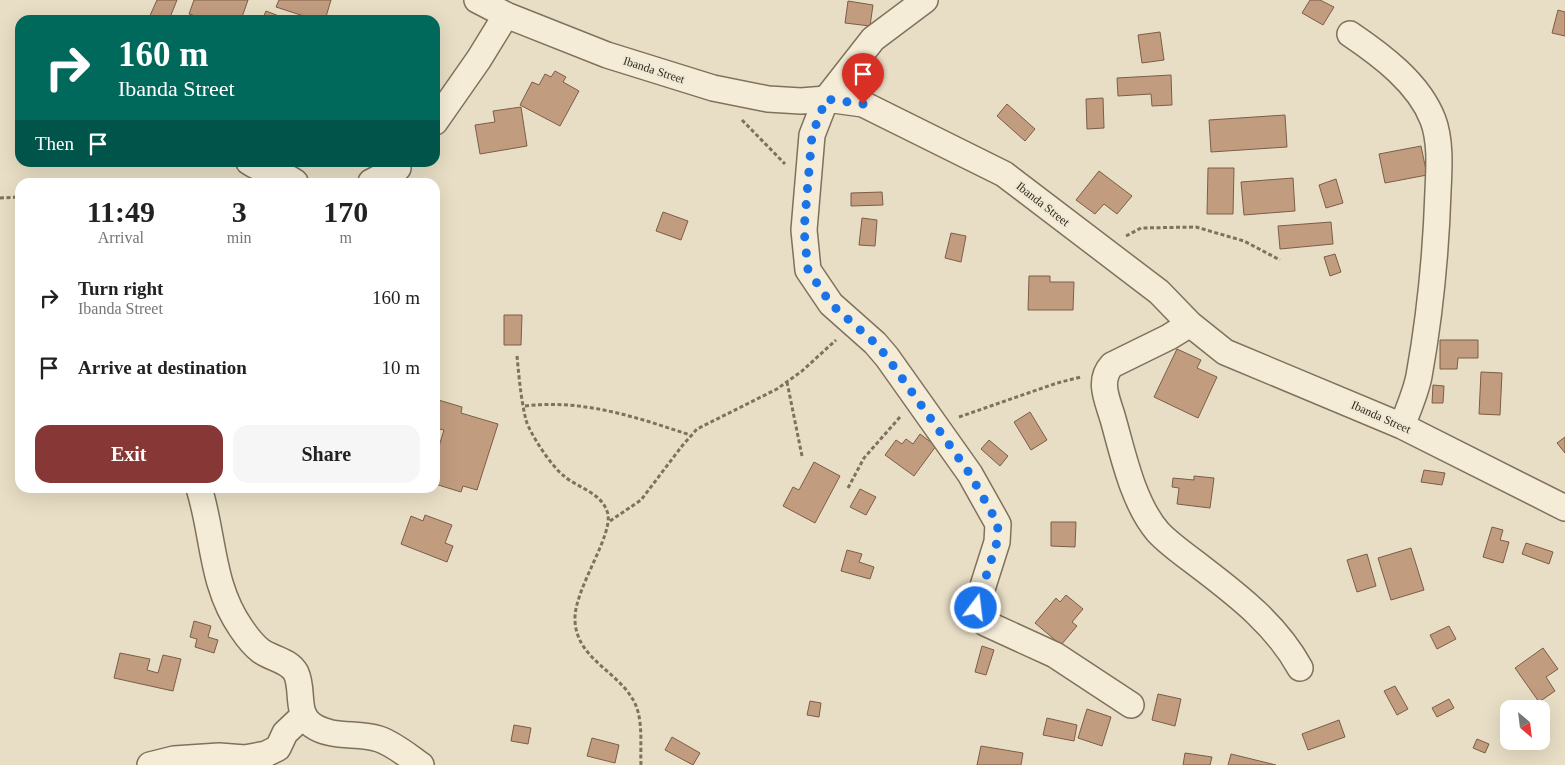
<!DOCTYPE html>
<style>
body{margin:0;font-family:"Times New Roman",serif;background:#f6f6f6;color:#222;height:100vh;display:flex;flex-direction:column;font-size:19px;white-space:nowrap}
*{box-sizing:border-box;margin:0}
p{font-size:16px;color:#767676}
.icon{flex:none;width:28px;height:28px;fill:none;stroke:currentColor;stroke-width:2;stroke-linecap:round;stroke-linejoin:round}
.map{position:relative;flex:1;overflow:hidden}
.panel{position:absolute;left:15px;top:178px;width:425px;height:315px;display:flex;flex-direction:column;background:#fff;border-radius:15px;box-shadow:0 5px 20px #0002}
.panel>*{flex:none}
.top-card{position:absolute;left:15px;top:15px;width:425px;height:152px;border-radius:15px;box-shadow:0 5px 20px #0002;background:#00695c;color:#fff;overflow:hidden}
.needle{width:32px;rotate:152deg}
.fabs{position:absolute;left:1500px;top:700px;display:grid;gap:10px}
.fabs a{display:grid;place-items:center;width:50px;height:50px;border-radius:10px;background:#fff;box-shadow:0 5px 20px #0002;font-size:25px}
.pin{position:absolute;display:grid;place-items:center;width:42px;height:42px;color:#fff;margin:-51px -21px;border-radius:50% 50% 50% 0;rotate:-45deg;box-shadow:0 0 5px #0007}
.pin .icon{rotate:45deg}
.me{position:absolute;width:55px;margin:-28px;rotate:15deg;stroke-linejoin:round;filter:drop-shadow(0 0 4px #0008)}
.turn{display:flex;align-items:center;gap:18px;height:105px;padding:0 20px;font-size:22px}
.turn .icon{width:65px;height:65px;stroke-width:2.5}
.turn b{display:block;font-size:35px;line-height:42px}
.then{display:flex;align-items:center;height:48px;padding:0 20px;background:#0003;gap:10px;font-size:19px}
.eta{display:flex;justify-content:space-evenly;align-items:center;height:85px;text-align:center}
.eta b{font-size:30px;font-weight:700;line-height:35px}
.action{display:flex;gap:10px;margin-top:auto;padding:10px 20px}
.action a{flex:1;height:58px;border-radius:15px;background:#873735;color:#fff;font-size:20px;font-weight:700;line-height:58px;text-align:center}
.action a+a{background:#f6f6f6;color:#222}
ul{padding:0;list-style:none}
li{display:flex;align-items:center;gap:15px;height:70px;padding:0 20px}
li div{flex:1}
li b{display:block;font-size:19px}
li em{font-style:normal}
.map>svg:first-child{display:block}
.building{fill:#c19c7f;stroke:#7c5d46}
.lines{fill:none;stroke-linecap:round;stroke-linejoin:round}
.minor-casing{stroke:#80715d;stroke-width:28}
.path{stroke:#80715d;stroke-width:3;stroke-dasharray:4 2.5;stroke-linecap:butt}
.minor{stroke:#f4ecd6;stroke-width:25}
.route{stroke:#1a73e8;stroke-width:9;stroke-dasharray:0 16.2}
.labels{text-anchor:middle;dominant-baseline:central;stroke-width:5;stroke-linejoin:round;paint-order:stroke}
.street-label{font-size:12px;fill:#32291f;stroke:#f0e9d3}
</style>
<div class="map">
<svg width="1565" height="765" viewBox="0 0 1565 765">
<rect width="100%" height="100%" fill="#e8dec5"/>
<path class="building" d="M157,0H177L169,20H148Z
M194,0H248L241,20H191L193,15L189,14Z
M279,0H331L325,20H316L276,7Z
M1310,0H1320L1334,7L1323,25L1302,13Z
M848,1L873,5L870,26L845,23Z
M1558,10L1565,12V36L1552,33Z
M266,11L284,18L283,20H262Z
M1160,32L1164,60L1142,63L1138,35Z
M555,71L566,77L563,82L579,91L560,126L520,105L532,82L539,85L545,74L551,77Z
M1171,75L1172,105L1152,106L1151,94L1118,96L1117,78Z
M1103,98L1104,128L1087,129L1086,99Z
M1007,104L1035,129L1025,141L997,116Z
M521,107L527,146L480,154L475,125L495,122L493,111Z
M1285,115L1287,147L1211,152L1209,120Z
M1421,146L1427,175L1385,183L1379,154Z
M1208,168H1234L1233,214H1207Z
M1099,171L1132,196L1117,214L1104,204L1095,214L1076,200Z
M1293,178L1295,211L1244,215L1241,182Z
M1336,179L1343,203L1326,208L1319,185Z
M882,192L883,205L851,206V193Z
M663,212L688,221L681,240L656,231Z
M862,218L877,220L875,246L859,245Z
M1331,222L1333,244L1280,249L1278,226Z
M951,233L966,236L961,262L945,258Z
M1335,254L1341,272L1330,276L1324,257Z
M1029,276H1050V282H1074L1073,310H1028Z
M504,315H522L521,345H504Z
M1440,340H1478V358H1458L1457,369H1440Z
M1177,349L1201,360L1197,368L1217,377L1198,418L1154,397Z
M1481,372L1502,373L1500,415L1479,414Z
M1433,385L1444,386L1443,403H1432Z
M435,399L462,407L461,413L498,424L477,490L463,486L461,492L435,484V459L444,430L435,428Z
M1030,412L1047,440L1031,450L1014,422Z
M920,434L936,446L914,476L885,455L896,440L902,444L906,439L913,444Z
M1565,437V453L1557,443Z
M989,440L1008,456L1000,466L981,449Z
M814,462L840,476L815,523L783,506L793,487L799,490Z
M1424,470L1445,473L1442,485L1421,482Z
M1194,476L1214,478L1210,508L1177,504L1179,488L1172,487L1173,478L1194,480Z
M860,489L876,497L866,515L850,507Z
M425,515L452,525L445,543L453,546L447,562L401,544L411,516L423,521Z
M1051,522H1076L1075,547L1051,546Z
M1492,527L1503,530L1500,540L1509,542L1503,563L1483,557Z
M1526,543L1553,552L1549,564L1522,554Z
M1411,548L1424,590L1391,600L1378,558Z
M847,550L862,554L859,562L874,567L870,579L841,571Z
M1367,554L1376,586L1357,592L1347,560Z
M1066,595L1083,609L1072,622L1077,626L1061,645L1035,623L1056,598L1060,602Z
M194,621L211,626L208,637L218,640L214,653L195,647L197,639L190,637Z
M1449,626L1456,639L1437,649L1430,635Z
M982,646L994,650L986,675L975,672Z
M1543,648L1558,669L1546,677L1555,691L1539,702L1515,668Z
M120,653L150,659L147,670L158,673L163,655L181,659L173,691L114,678Z
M1395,686L1408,709L1397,715L1384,691Z
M1158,694L1181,699L1175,726L1152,720Z
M1449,699L1454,708L1437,717L1432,708Z
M810,701L821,703L819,717L807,715Z
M1087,709L1111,717L1102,746L1078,738Z
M1047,718L1077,725L1074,741L1043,735Z
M1339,720L1345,737L1308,750L1302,734Z
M514,725L531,728L528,744L511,741Z
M672,737L700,753L693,765L665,750Z
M592,738L619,745L615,763L587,756Z
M1477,739L1489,744L1485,753L1473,748Z
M981,746L1023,753L1021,765H977Z
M1185,753L1212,757L1210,765H1183Z
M1231,754L1276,765H1228Z"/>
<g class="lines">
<defs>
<path id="minor" d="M477,0L506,15L607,55L713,88L768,99L801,101L826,99L863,104L1004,174L1159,292L1190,324L1225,352L1402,426L1565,508
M925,0L873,39L826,99L812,135L804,230L808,270L831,304L875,343L887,357L970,474L998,524L997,542L976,608L985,623L1055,655L1131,705
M1350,34C1381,55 1419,83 1433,120C1441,141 1439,169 1438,191C1436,253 1430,315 1419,376C1416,392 1408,410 1402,426
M435,122L479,59L506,15
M249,162C264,173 279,170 295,182
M371,182L398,168
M1190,324L1169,337L1112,365C1097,381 1108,401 1113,419C1123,454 1133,503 1158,532C1170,545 1188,557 1202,568C1240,597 1277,626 1300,668
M199,488C214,536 211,585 241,628C247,637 253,645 261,651C272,659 289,660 296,673C304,690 295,713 312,725C332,739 357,732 379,739C394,744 408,756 421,765
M150,765L174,759L219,756L245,758L266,754L278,748L285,733L303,716"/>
</defs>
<use href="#minor" class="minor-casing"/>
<path class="path" d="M742,120L785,164
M0,198L20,197
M1126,236L1141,228L1196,227L1244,241L1280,260
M517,356C519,377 521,400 526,420C530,434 552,467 564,476C578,488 600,492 607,511C616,533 573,589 575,621C577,658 615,670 632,698C644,716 640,744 641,765
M787,382L802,456
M525,406C583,399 636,417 690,435
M959,417L1057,383L1081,377
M848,488L864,458L900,417
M610,521L641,500L682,446L697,429L777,389L802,371L836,340"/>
<use href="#minor" class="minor"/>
</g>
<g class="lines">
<path class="route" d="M863,104L826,99L812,135L804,230L808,270L831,304L875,343L887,357L970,474L998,524L997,542L976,608"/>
</g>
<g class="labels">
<g class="street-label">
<text transform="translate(654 70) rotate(18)">Ibanda Street</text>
<text transform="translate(1043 204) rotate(38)">Ibanda Street</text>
<text transform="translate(1381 417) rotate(24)">Ibanda Street</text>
</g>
</g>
</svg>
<div class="fabs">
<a><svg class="needle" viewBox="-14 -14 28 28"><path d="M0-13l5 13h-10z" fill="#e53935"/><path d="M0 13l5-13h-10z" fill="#767676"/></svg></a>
</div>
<div class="pin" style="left:863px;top:104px;background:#d93025"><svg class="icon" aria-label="arrive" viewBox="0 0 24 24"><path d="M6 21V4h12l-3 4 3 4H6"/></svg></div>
<svg class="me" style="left:976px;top:608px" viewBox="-20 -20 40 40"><circle r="17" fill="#1a73e8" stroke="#fff" stroke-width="3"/><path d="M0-11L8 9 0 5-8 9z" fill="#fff"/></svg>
<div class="top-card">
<div class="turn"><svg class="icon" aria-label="right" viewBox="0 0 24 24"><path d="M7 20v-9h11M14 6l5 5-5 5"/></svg><div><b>160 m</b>Ibanda Street</div></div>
<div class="then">Then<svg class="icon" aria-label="arrive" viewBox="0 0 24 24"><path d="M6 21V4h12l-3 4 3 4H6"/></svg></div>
</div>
<section class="panel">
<div class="eta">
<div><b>11:49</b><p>Arrival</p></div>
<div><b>3</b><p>min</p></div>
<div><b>170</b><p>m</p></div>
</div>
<ul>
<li><svg class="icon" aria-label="right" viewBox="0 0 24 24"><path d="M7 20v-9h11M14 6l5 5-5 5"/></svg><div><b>Turn right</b><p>Ibanda Street</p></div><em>160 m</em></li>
<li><svg class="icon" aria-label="arrive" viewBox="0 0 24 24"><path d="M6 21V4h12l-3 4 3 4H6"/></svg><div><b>Arrive at destination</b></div><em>10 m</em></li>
</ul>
<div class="action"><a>Exit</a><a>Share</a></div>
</section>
</div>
